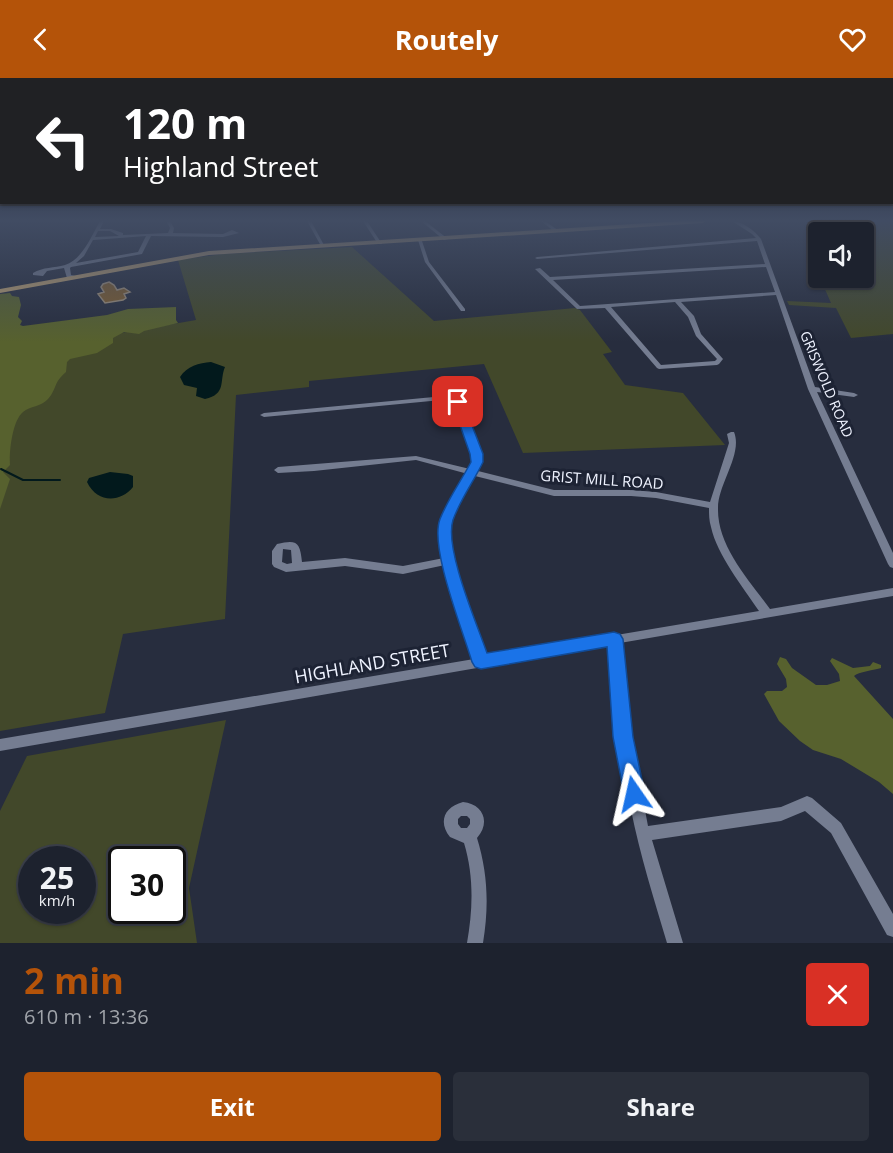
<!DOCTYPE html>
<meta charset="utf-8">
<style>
body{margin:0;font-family:"Open Sans",sans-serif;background:#2a2f3a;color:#f1f3f6;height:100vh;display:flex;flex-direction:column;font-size:22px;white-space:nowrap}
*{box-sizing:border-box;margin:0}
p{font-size:20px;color:#a0a4aa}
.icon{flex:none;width:33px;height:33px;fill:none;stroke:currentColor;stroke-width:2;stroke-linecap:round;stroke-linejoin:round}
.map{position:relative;height:865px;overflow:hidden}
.details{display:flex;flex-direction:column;background:#1d222e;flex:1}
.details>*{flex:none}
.guide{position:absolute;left:0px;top:0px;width:894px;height:126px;box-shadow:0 2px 4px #0004,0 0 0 2px #3b3f4a;background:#202124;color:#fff;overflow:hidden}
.fabs{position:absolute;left:808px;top:144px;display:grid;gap:12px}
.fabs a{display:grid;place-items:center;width:66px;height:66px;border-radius:6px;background:#1d222e;box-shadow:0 2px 4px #0004,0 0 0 2px #3b3f4a;font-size:30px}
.speed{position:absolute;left:18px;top:768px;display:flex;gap:12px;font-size:30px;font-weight:700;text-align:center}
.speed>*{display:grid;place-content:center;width:78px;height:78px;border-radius:50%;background:#1d222e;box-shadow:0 2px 4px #0004,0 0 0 2px #3b3f4a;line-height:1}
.speed small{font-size:15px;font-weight:400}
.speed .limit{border:3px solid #111;border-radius:9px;background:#fff;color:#111}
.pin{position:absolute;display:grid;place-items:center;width:51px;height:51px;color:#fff;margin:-26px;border-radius:12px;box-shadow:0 3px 9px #0006}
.me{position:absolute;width:66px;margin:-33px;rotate:349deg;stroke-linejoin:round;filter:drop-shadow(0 0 4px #0008)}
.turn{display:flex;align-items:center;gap:21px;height:126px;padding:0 24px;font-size:27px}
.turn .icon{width:78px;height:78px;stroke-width:2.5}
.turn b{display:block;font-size:42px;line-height:51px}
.round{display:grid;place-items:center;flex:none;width:63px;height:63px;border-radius:6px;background:#2a2f3a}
.headline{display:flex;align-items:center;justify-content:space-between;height:102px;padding:0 24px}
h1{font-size:36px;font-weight:700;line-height:45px;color:#b45309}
.cta{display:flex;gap:12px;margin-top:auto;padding:12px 24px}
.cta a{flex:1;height:69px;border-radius:6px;background:#b45309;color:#fff;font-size:24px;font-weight:700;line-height:69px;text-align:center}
.cta a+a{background:#2a2f3a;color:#f1f3f6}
header{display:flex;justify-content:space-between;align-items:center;height:78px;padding:0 24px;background:#b45309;color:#fff;font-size:27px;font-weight:700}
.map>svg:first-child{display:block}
.green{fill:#42482a;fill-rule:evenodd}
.forest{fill:#57612e}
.water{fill:#02191c}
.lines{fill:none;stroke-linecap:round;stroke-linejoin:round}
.stream{stroke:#02191c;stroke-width:2}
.building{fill:#7b5b2e;stroke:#9a8c79;stroke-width:1.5}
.minor{fill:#757d91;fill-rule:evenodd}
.major{fill:#b99e71;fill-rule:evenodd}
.route{fill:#1a73e8;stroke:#114b97;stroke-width:1.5}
.labels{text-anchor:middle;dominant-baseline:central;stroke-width:6;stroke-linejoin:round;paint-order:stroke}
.far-street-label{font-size:14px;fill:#eff3ff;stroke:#1d2334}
.street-label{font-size:15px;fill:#eff3ff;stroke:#1d2334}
.near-street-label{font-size:18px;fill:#eff3ff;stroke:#1d2334}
</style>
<header><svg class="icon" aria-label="back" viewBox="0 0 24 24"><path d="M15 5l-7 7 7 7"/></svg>Routely<svg class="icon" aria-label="heart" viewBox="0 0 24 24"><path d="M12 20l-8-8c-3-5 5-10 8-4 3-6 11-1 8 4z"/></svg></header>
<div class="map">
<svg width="893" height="865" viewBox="0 0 893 865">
<rect width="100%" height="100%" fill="#272d3e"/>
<path class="green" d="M823,143H893V256L851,260L836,230L789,227L787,223L831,225L820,200H864V154H833Z
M352,169L434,243L575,230L580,232L612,274L603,276L625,307L683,315L725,367L523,375L484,286L309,303V309L236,317L225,541L123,556L105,635L0,653V358L30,263L127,254L196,242L178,182L223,176Z
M226,642L189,810L197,865H0V733L27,678ZM32,782H82V832H32ZM122,782H172V832H122Z"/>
<path class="forest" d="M10,215L12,218L19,219L21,227L18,239L22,243L20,247L23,248L107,237L128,231L176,229V242L178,245L144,253L139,256L124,254L113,260V265L97,275L70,281L67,284L66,294C53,305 57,311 48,321C41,329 30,328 23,334C12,343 9,375 10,387L3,394L10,401L0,431V216Z
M780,579L786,581L792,590L816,607H827L840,603L839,596L830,583L832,580L853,590L870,588L873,584L881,587V590C875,592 858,594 854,598L893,641V716L879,704L841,681L813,672L800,663L779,643L764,616L767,613H782L787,609L786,601L777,586Z"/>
<path class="water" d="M211,284L225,289C219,303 227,316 205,321L196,318L197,310L184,307L180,299C187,288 199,285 211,284Z
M110,394L128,396L133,398V409C120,425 97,425 87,404L89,400Z"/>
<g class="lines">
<path class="stream" d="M1,391L23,402H60"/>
</g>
<path class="building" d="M109,204L114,207L117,212L124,210L130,214L124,216L126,220L123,222L105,225L98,216L104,214L101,209L103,206Z"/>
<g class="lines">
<path class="minor" d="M100,143H104L100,151H111L123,155V157L168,155L170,150L166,143H170L174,150L173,155L223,156L232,152L239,155L223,159L151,158L142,176L71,189L70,190L71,197L75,198V200H67L64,190L47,193L43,198L33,197V195C43,189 54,190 65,187C82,182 92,157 100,143ZM98,153H110L119,158L95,159ZM146,158L138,174L76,185L84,178L93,162Z
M307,143H311L325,169L321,168Z
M363,143H367L382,166H378Z
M421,143H425L448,161L444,162Z
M541,143H545L559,153L555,154Z
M732,143C742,143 755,153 761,161L815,309L854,315L858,317L854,319L817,314L893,475V490L890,489L888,486L808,311L776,217L681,224L694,238L701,256L723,281L719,286L717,287L659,291L657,290L605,230L577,231L535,191L540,190L550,199L765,186L757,163L537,181L535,180L537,179L756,160L752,156ZM766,189L775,214L580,228L553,202ZM675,224L688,239L696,258L717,281L715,283L661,287L611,229Z
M890,143H893V144H890Z
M418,162L422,163L429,184L465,231V233H461L425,184Z
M455,317L459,319L480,376L481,384L478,393L554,412H631L656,414L710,424L729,365L727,356L731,354H734C743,376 718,406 718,430C717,468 749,502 770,531L893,510V518L620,565L631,658L648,748L781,729L807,718L812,720L841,745L893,836V859L887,857L831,755L805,733L781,743L652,762L683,865H667C654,821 640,777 631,732C619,678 613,622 609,567L0,673V661L474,581L458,533L445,487L403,496L345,488L286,494L274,489L272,486V473L277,466C297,461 300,464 302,484L345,480L403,488L444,480C435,437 449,431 468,396L416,382L314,393L278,395L274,392L278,389L416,378L470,391L473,384L472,376L452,321L264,339L260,337L264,335ZM475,398L554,418H631L656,420L709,430C709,436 709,443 711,449C717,477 743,509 759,533L485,579C473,545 441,473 452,439C457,424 468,411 475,398ZM283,471L291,472L292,485L287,486L282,484Z
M463,724C483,726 491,744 477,760C488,796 489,828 483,865H467C473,831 474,798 464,765L450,759C438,744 444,729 463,724ZM461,738H467L470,741V746L467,750H461L458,746V741Z"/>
<path class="major" d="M680,143H706L703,145L209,177L0,215V211L209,173Z"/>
</g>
<linearGradient id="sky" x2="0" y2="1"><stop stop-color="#151922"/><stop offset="0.54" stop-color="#414c63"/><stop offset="1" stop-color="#414c63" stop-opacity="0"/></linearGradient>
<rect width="893" height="264" fill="url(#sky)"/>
<path class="route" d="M458,321L463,324L483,376V384C474,403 460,422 453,442C444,470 477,546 487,575L614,554L620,556L623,561L633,659L645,716L642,723L634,726L627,723L624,716L613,659L607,569L481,591L475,589L472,584C463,553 429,469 440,441C448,421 461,403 471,384L470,376L452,324Z"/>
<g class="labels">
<g class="far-street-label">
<text transform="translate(827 306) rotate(67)">GRISWOLD ROAD</text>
</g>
<g class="street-label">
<text transform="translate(602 401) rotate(4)">GRIST MILL ROAD</text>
</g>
<g class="near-street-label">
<text transform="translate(372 585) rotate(-10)">HIGHLAND STREET</text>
</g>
</g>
</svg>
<div class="fabs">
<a><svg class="icon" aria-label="sound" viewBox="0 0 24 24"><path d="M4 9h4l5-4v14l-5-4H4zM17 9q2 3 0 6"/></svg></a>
</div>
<div class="speed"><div>25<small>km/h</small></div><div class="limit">30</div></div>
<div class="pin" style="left:458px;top:324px;background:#d93025"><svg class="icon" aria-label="arrive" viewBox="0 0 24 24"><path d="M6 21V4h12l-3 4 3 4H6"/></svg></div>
<svg class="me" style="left:634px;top:716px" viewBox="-20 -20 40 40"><path d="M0-17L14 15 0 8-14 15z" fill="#1a73e8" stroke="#fff" stroke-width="4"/></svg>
<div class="guide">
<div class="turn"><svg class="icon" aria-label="left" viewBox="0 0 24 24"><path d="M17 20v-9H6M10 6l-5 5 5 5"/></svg><div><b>120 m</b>Highland Street</div></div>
</div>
</div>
<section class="details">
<div class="headline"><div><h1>2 min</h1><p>610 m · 13:36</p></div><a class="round" style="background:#d93025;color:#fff"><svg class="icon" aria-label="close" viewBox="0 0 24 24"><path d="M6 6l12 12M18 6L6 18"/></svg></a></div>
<div class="cta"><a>Exit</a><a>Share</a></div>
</section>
